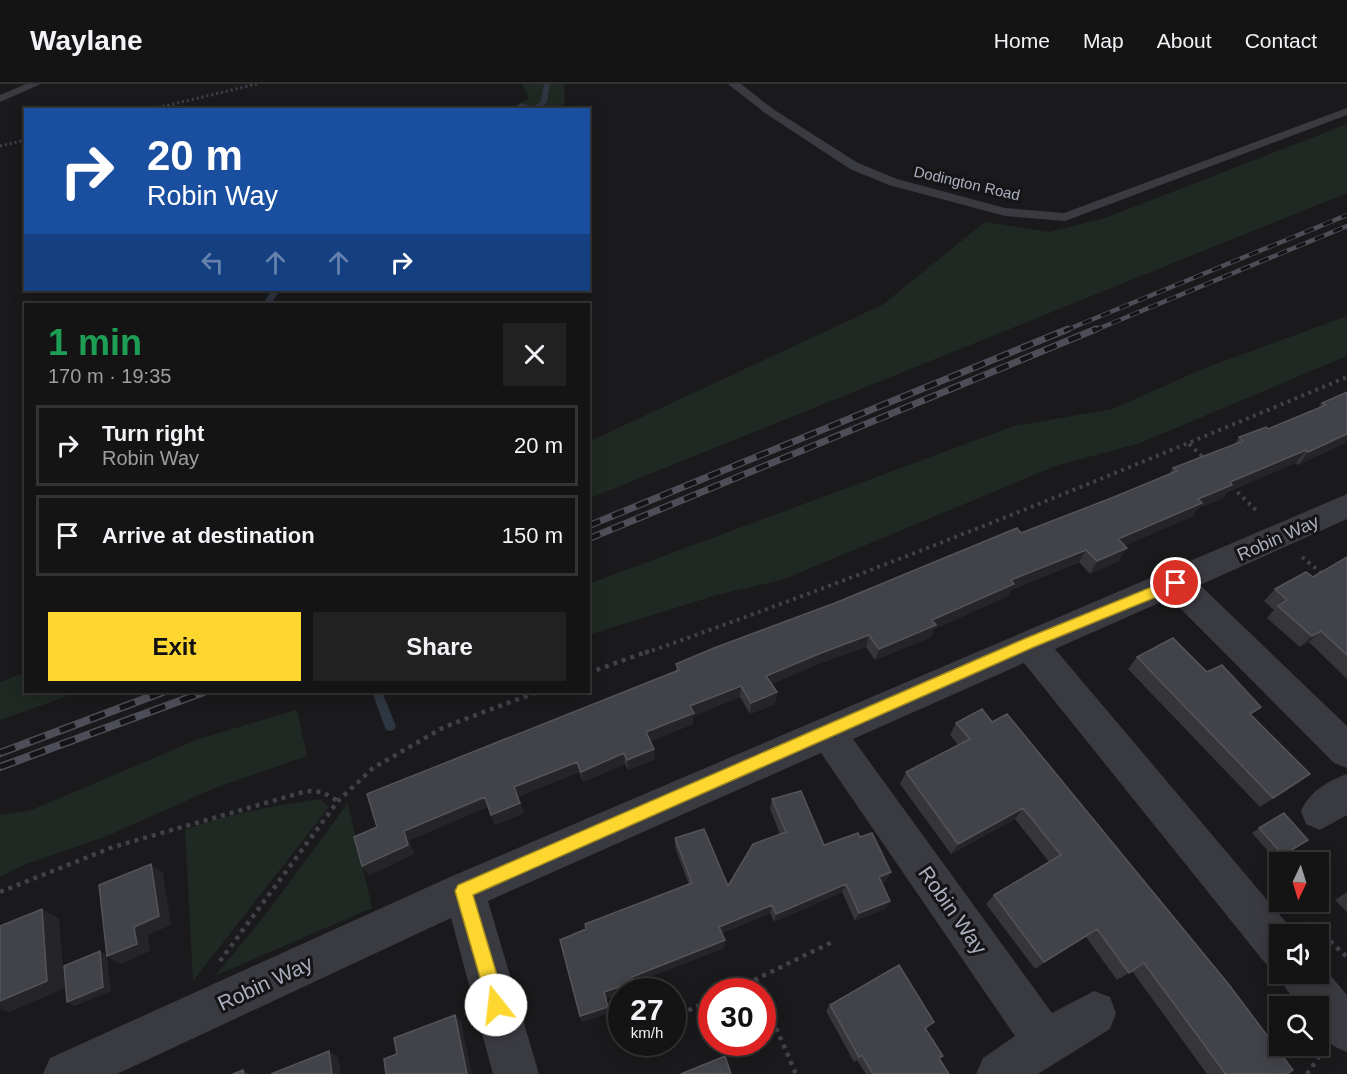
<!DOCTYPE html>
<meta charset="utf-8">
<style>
body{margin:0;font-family:Helvetica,sans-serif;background:#212122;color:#f1f3f6;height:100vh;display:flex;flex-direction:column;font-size:22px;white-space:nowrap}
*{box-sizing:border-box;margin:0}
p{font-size:20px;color:#9d9ea0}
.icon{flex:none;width:33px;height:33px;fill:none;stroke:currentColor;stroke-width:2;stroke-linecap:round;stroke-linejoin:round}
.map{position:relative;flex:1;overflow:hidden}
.sheet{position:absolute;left:24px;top:219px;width:566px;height:390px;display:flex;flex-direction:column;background:#141415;border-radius:0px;box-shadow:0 3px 15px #0003,0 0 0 2px #333334}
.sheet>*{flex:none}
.guide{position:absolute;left:24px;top:24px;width:566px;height:183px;border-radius:0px;box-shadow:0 3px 15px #0003,0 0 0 2px #333334;background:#1a4fa0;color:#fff;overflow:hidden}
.needle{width:39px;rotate:184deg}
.tools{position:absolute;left:1269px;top:768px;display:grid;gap:12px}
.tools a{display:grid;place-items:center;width:60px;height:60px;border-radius:0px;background:#141415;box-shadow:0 3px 15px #0003,0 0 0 2px #333334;font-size:30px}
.speed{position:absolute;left:608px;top:894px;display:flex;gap:12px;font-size:30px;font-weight:700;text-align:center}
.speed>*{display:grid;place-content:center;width:78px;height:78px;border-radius:50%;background:#141415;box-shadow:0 3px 15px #0003,0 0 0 2px #333334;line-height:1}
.speed small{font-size:15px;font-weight:400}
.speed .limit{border:9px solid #d22;background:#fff;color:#111}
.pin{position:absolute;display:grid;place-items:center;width:51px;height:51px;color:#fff;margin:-26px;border:3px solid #fff;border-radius:50%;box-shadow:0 2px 6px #0007}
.me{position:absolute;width:66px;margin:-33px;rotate:344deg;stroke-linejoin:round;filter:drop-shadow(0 0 4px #0008)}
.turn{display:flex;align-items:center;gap:21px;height:126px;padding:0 24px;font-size:27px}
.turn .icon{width:78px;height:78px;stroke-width:2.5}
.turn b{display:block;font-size:42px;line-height:51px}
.lanes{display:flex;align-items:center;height:57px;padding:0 24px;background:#0003;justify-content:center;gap:30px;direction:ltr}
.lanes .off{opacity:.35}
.round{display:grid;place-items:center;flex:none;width:63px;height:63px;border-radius:0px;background:#212122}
.summary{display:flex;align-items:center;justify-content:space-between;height:102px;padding:0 24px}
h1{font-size:36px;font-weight:700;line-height:45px;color:#1e9e55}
.button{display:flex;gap:12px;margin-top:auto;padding:12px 24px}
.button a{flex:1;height:69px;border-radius:0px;background:#fdd730;color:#111;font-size:24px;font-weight:700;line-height:69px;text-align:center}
.button a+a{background:#212122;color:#f1f3f6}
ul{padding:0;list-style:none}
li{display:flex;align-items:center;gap:18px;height:81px;margin:0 12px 9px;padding:0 12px;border:3px solid #333334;border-radius:0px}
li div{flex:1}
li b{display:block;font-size:22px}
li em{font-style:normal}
header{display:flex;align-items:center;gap:36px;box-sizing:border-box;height:84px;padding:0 30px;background:#141415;border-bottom:2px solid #333334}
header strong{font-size:28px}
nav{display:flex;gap:33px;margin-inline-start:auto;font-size:21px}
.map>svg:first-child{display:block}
.green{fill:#1f2822}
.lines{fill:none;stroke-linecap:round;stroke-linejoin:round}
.stream{fill:#2e3641;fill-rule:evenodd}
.path-far2{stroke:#404149;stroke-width:3;stroke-dasharray:2 3;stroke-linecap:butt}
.path-far1{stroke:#404149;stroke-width:4;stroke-dasharray:3 4.5;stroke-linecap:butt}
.path{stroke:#404149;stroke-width:4.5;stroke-dasharray:4 5;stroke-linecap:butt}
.lane{fill:#3a3a41;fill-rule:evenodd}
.street{fill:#3a3a41;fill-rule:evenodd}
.rail-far2-casing{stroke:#4d4e57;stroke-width:4.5}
.rail-far1-casing{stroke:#4d4e57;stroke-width:7}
.rail-casing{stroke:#4d4e57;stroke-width:8}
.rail-far2{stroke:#151417;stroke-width:3;stroke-dasharray:10;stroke-linecap:butt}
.rail-far1{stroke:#151417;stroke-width:4.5;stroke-dasharray:13;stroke-linecap:butt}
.rail{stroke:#151417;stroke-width:5;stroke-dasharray:16;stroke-linecap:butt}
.wall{fill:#36363a}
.shaded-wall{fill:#252528}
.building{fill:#424348;stroke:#53545a;stroke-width:1.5}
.route{fill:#fdd730;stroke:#a48c1f;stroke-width:1.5}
.labels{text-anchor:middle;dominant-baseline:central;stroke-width:6;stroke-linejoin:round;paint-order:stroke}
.far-street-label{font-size:15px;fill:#abaebc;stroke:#151417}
.street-label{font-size:18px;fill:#abaebc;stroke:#151417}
.near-street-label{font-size:21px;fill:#abaebc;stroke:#151417}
</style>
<header>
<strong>Waylane</strong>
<nav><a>Home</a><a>Map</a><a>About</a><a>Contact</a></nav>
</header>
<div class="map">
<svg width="1347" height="990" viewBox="0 0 1347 990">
<rect width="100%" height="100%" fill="#1a1a1c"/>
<path class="green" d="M522,0H564L565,19L556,25H510L529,14Z
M1347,40V109L588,415V358L882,221L985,138L1050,148L1105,134Z
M1347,232V272L1138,360L1058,381L782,496L717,511L588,551V500L1014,342L1112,325L1205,284Z
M25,589L26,608H79L0,636V598Z
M297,626L307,672L215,704L107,752L21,782L0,793V731L29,727L201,654Z
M320,715L329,723L193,897L185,746C228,729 275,722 320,715Z
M348,719L372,824L215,892L269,826Z"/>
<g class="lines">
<path class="stream" d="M544,0H550L547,18L540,26H525L522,24L510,26L522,19L533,24L541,17Z
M272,206H280L271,220H263Z
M372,608H382L396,642L394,646L390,647L386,646Z"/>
<path class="path-far2" d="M148,26L257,0
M0,62L26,56"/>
<path class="path-far1" d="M1189,360L1206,376
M1232,403L1259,429
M1302,473L1324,491
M645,569C882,486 1115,390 1347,293"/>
<path class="path" d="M588,589L649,567
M0,808L113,763L307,707L322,708L338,717
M1310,839L1347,873
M220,877L338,717L373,684L444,643L537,608
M756,896L761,908
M730,908L832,858
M762,911L796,990
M672,934L711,916
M1307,990L1319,973"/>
<path class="lane" d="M26,0H41L0,18V11Z
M728,0H741L773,25L858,79L897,95L1005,124L1064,129L1347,24V31L1065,137L1005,132L889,101L850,85L765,29Z"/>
<path class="street" d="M1347,410V435L1200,501L1347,642V684L1334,679L1170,514L1055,565L1295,849L1280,850V885L1265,879L1024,579L853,655L1052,929L1094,907L1110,913L1116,929L1110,945L1038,990H976L983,974L1015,952L821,669L488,817L539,990H493L451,834L117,990H43L50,974L450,793Z
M1347,690V731L1320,746L1306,740L1301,727C1309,708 1328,697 1347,690Z
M1318,877L1347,911V968C1321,958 1318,949 1318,922H1300L1286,905L1279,890H1318Z"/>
<defs>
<path id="rail-far2" d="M1064,247L1347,131
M1093,247L1347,142"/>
<path id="rail-far1" d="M588,442L1068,245
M588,455L1096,245"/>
<path id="rail" d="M0,669L163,608
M0,683L204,608"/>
</defs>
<use href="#rail-far2" class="rail-far2-casing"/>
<use href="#rail-far1" class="rail-far1-casing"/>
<use href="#rail" class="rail-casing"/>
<use href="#rail-far2" class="rail-far2"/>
<use href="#rail-far1" class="rail-far1"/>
<use href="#rail" class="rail"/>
</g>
<path class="wall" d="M1347,308V358L1298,381L1296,379L1227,408L1223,414L1198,424L1193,432L1124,462L1119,477L1090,490L1079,478L1011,506L1008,512L934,545L931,553L875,576L866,563L818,580L772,600L777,608L775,620L750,630L740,613L693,632V640L651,657L654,665L655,675L628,686L625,680L583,698L579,688L518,713L524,729L495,741L488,723L409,756L414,770L369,791L362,782L377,743L676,587V580L1114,413L1169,390L1173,384L1235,360L1239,353L1268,345L1318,324L1322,319Z
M1347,473V595L1309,558L1300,563L1267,534L1274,526L1264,517L1275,505L1313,493Z
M1137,573L1252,632L1310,690L1297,700L1260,723L1128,585Z
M956,639L1287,990H1207L1132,887L1117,896L1086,853L1035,885L986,820L994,811L1049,778L1015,735L951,770L900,700L906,688L958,661L950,651Z
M772,715L824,761L886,797L881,799L890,817L885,825L855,837L842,808L774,838L770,829L722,849L725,856L724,864L633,899L634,904L606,915L609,929L582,938L580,932L586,845L689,801L675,763V754L728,802L780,750L770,725Z
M1259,744L1301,761L1276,776L1252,749Z
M1347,808V828L1335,816Z
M830,921L934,938L925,946L939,975L949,990H866L857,976L854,978L826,927Z"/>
<path class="shaded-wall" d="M1347,350V358L1298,381L1308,368Z
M1306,366L1296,379L1227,408L1223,414L1198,424L1193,432L1110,468L1118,455L1230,398Z
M1127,464L1119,477L1090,490L1097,477Z
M1086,466L1079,478L1011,506L1008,512L934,545L931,553L875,576L879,565L932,536L1011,496Z
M1321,547L1309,558L1300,563L1312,552Z
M869,551L866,563L818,580L765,603L766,592L821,569Z
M741,602L740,613L693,632V640L647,659L646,648L690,622Z
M777,608L775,620L750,630L751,619Z
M654,665L655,675L628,686L627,676Z
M624,669L625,680L583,698L581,688Z
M577,678L579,688L518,713L514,703Z
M1310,690L1297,700L1260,723L1273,714Z
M485,713L489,723L409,756L414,770L369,791L362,782L404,747Z
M520,719L524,729L495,741L491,731Z
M1023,724L1015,735L951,770L958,760Z
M151,780L163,789L171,841L148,851L150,867L121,880L107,873L111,907L75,922L67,918L100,867L107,871L134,843Z
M891,788L886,797L874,801L879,793Z
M846,800L842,808L774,838L776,830Z
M890,817L885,825L855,837L859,829Z
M772,821L770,829L718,851L719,843Z
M42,825L59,835L65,904L10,928L0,925V914Z
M1097,845L1086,853L1035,885L1044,878Z
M725,856L724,864L633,899L634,904L625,908H621V909L606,915L604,908L632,893Z
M608,923L609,929L582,938L580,932Z
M455,931L461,937L472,990H467Z
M329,967L338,973L341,990H332Z
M243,986L249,989V990H244Z"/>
<path class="building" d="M1347,308V350L1308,368L1306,366L1230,398L1232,401L1198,415L1202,419L1118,455L1127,464L1097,477L1086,466L1011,496L1014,500L932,536L936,541L879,565L869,551L821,569L766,592L777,608L751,619L741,602L690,622L694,629L646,648L654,665L627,676L624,669L581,688L577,678L514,703L520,719L491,731L485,713L404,747L408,761L362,782L354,753L377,743L367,710L679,586L676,580L714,564L835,519L1017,444L1021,449L1114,413L1177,387L1173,384L1243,357L1239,353L1266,343L1268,345L1326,321L1322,319Z
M1347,473V571L1321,547L1312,552L1278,522L1287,516L1275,505L1306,488L1313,493Z
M1173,554L1207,588L1222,581L1261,623L1250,630L1310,690L1273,714L1137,573Z
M982,625L992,638L1007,630L1230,902L1293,986L1287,990H1224L1225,989L1144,879L1129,889L1097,845L1044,878L994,811L1061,771L1023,724L958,760L906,688L970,655L956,639Z
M801,707L824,761L858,749L860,753L872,749L891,788L879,793L890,817L859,829L846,800L776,830L772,821L719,843L725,856L632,893L633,898L604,908L608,923L580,932L560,856L586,845L585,840L692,799L675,754L704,745L728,802L753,760L786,748L772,715Z
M1284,729L1308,756L1283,771L1259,744Z
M151,780L159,832L134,843L137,860L107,872L99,801Z
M42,825L47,897L0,917V842Z
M100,867L103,903L67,918L64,882Z
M899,881L934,938L925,944L943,972L939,974L949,990H873L862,971L859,973L830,921Z
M455,931L467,990H386L384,975L397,970L394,954Z
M329,967L332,990H271Z
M725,972L731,990H681Z
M243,986L244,990H233Z"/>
<path class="route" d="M1176,493L1183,499L1181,503L1034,563L473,811L506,921L503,928L496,931L490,928L455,807L458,801L1024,555Z"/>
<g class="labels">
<g class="far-street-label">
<text transform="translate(967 99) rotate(13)">Dodington Road</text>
</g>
<g class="street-label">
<text transform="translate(1278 454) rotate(-24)">Robin Way</text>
</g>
<g class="near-street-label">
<text transform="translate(953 826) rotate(55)">Robin Way</text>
<text transform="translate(265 899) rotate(-25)">Robin Way</text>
</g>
</g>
</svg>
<div class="tools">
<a><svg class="needle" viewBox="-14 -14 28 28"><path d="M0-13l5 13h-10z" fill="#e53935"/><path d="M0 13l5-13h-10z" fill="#9d9ea0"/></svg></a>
<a><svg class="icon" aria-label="sound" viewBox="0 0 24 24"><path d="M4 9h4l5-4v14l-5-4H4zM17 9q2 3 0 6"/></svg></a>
<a><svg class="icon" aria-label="search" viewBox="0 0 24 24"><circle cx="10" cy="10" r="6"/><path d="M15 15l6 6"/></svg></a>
</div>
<div class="speed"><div>27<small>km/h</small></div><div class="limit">30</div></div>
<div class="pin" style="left:1176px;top:499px;background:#d93025"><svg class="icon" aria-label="arrive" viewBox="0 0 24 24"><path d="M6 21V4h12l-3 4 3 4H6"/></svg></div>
<svg class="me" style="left:496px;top:921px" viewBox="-20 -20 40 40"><circle r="19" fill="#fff"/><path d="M0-13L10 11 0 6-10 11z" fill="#fdd730"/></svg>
<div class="guide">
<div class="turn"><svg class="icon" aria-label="right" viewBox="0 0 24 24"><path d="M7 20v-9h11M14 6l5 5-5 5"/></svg><div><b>20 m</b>Robin Way</div></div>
<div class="lanes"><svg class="icon off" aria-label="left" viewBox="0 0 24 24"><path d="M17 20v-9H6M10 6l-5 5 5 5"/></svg><svg class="icon off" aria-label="ahead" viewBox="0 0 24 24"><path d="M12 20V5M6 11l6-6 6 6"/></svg><svg class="icon off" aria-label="ahead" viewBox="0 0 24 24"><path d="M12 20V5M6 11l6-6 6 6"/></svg><svg class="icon" aria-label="right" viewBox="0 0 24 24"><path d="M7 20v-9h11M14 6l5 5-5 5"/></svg></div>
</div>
<section class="sheet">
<div class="summary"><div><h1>1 min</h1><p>170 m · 19:35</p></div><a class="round"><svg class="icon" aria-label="close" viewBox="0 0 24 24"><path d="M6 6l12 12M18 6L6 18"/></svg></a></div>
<ul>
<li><svg class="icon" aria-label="right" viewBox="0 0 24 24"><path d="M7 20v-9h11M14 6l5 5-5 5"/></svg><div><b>Turn right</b><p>Robin Way</p></div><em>20 m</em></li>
<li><svg class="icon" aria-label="arrive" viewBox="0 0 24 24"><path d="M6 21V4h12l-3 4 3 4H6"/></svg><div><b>Arrive at destination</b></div><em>150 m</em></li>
</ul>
<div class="button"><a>Exit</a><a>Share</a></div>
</section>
</div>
